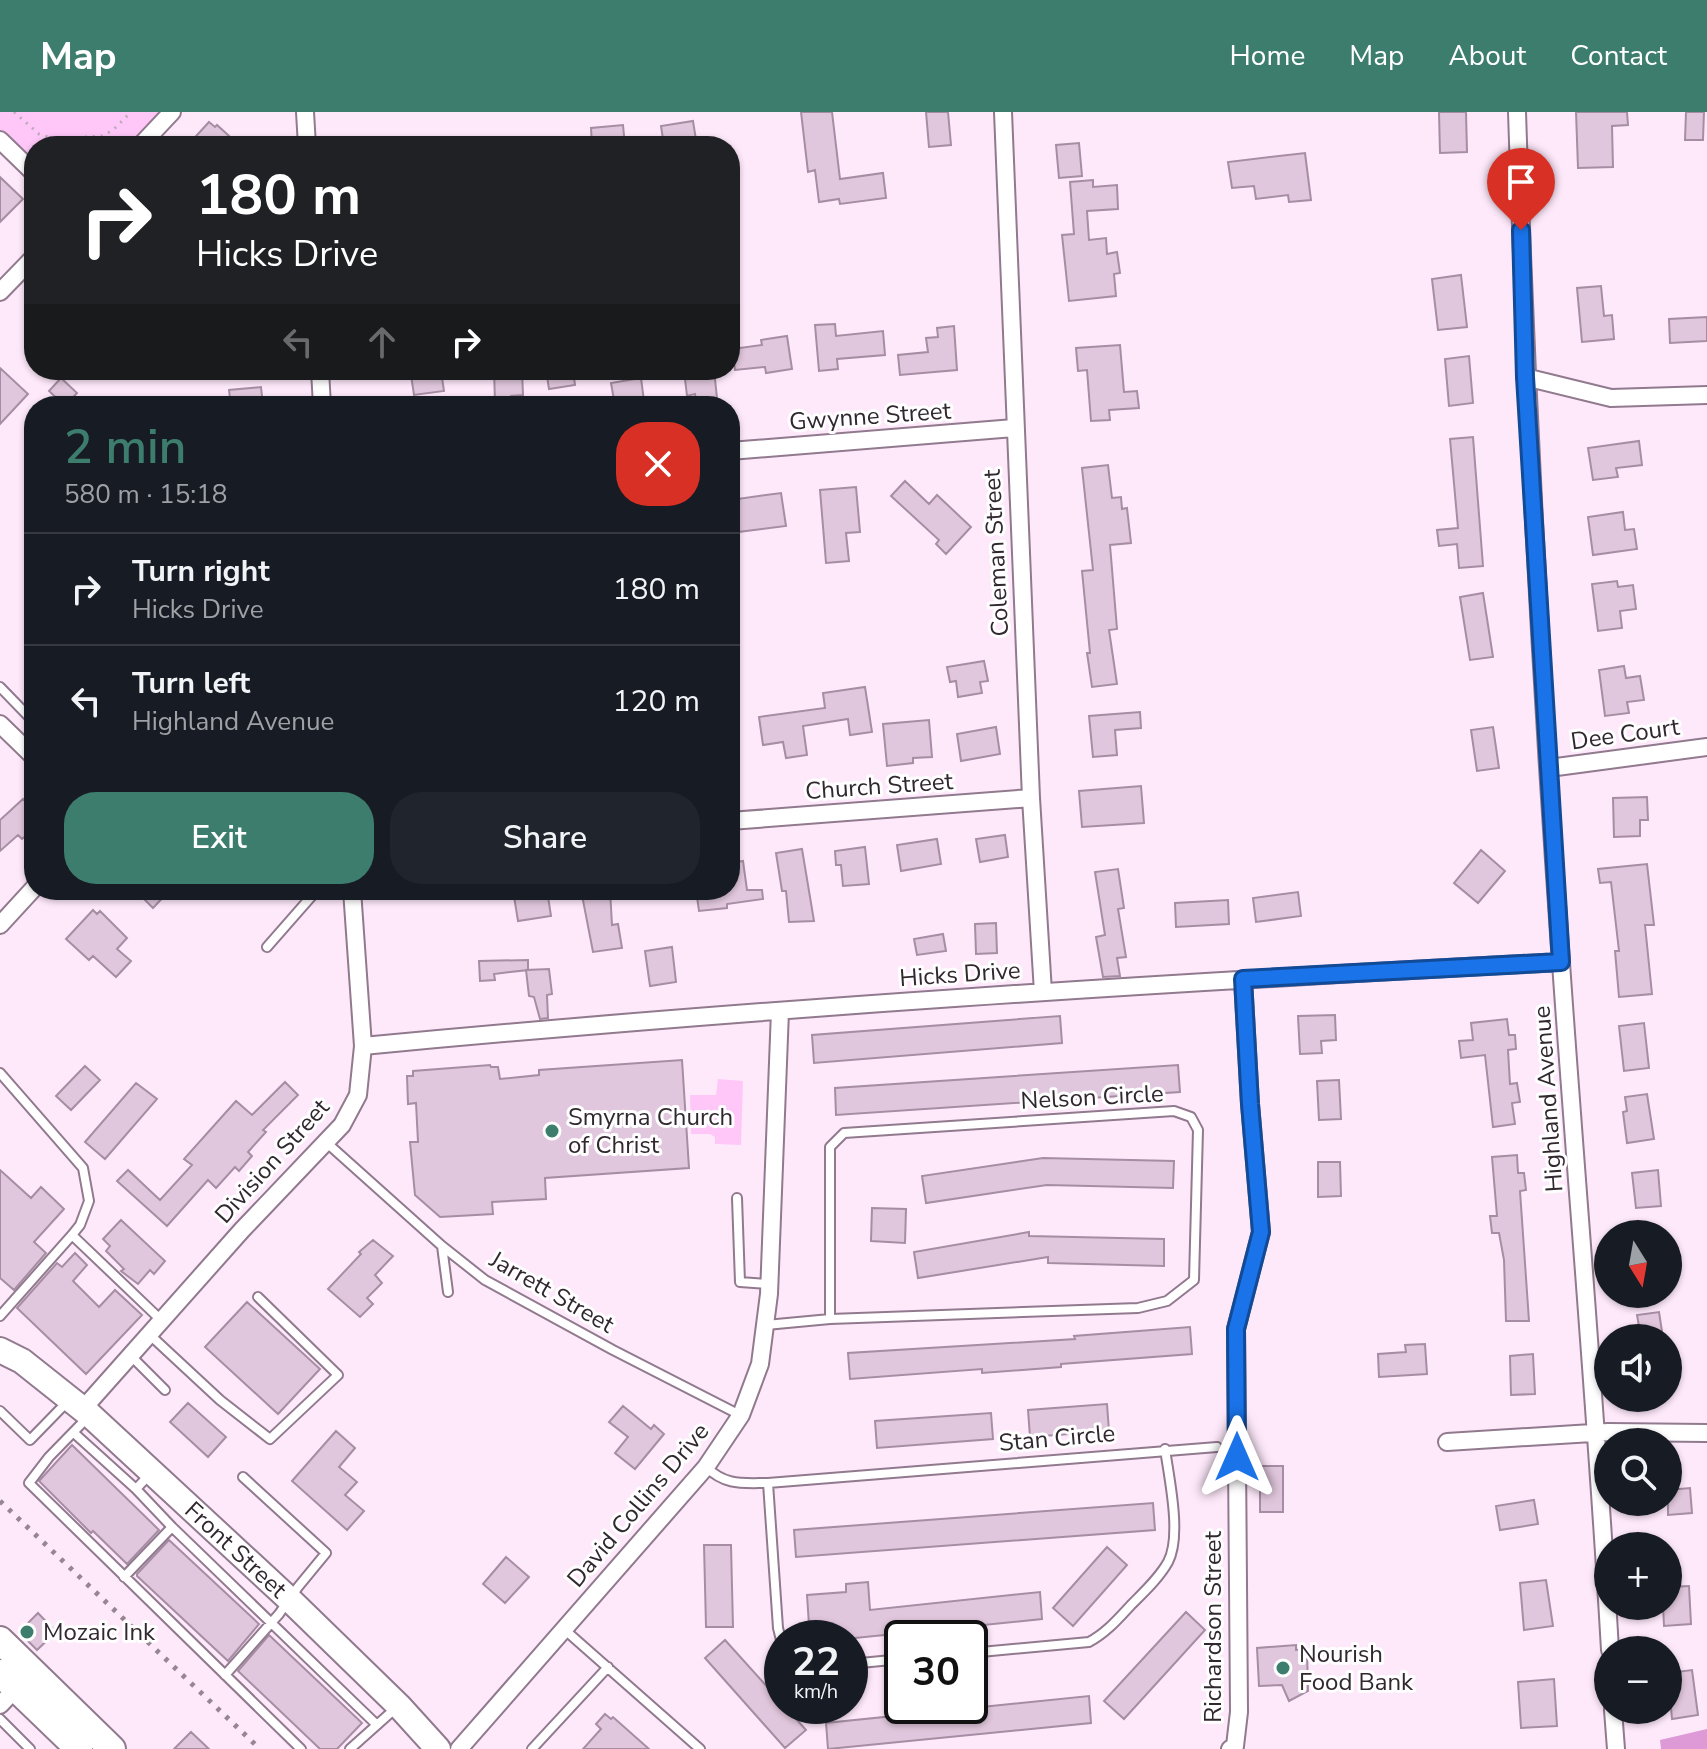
<!DOCTYPE html>
<meta charset="utf-8">
<style>
body{margin:0;font-family:"Nunito Sans",sans-serif;background:#20242c;color:#f1f3f6;height:100vh;display:flex;flex-direction:column;font-size:30px;white-space:nowrap}
*{box-sizing:border-box;margin:0}
p{font-size:26px;color:#9ea1a6}
.icon{flex:none;width:44px;height:44px;fill:none;stroke:currentColor;stroke-width:2;stroke-linecap:round;stroke-linejoin:round}
.map{position:relative;flex:1;overflow:hidden}
.side{position:absolute;left:24px;top:284px;width:716px;height:504px;display:flex;flex-direction:column;background:#171b24;border-radius:32px;box-shadow:0 2px 6px #0004}
.side>*{flex:none}
.top-card{position:absolute;left:24px;top:24px;width:716px;height:244px;border-radius:32px;box-shadow:0 2px 6px #0004;background:#202124;color:#fff;overflow:hidden}
.needle{width:52px;rotate:169deg}
.fabs{position:absolute;left:1594px;top:1108px;display:grid;gap:16px}
.fabs a{display:grid;place-items:center;width:88px;height:88px;border-radius:50%;background:#171b24;box-shadow:0 2px 6px #0004;font-size:40px}
.speed{position:absolute;left:764px;top:1508px;display:flex;gap:16px;font-size:40px;font-weight:700;text-align:center}
.speed>*{display:grid;place-content:center;width:104px;height:104px;border-radius:50%;background:#171b24;box-shadow:0 2px 6px #0004;line-height:1}
.speed small{font-size:20px;font-weight:400}
.speed .limit{border:4px solid #111;border-radius:12px;background:#fff;color:#111}
.pin{position:absolute;display:grid;place-items:center;width:68px;height:68px;color:#fff;margin:-82px -34px;border-radius:50% 50% 50% 0;rotate:-45deg;box-shadow:0 0 8px #0007}
.pin .icon{rotate:45deg}
.me{position:absolute;width:88px;margin:-44px;rotate:0deg;stroke-linejoin:round;filter:drop-shadow(0 0 6px #0008)}
.turn{display:flex;align-items:center;gap:28px;height:168px;padding:0 40px;font-size:36px}
.turn .icon{width:104px;height:104px;stroke-width:2.5}
.turn b{display:block;font-size:56px;line-height:68px}
.lanes{display:flex;align-items:center;height:76px;padding:0 40px;background:#0003;justify-content:center;gap:40px;direction:ltr}
.lanes .off{opacity:.35}
.round{display:grid;place-items:center;flex:none;width:84px;height:84px;border-radius:32px;background:#20242c}
.head{display:flex;align-items:center;justify-content:space-between;height:136px;padding:0 40px}
h1{font-size:48px;font-weight:600;line-height:60px;color:#3d7d6d}
.action{display:flex;gap:16px;margin-top:auto;padding:16px 40px}
.action a{flex:1;height:92px;border-radius:32px;background:#3d7d6d;color:#fff;font-size:32px;font-weight:600;line-height:92px;text-align:center}
.action a+a{background:#20242c;color:#f1f3f6}
ul{padding:0;list-style:none}
li{display:flex;align-items:center;gap:24px;height:112px;padding:0 40px;border-top:2px solid #363941}
li div{flex:1}
li b{display:block;font-size:30px}
li em{font-style:normal}
header{display:flex;align-items:center;gap:48px;box-sizing:border-box;height:112px;padding:0 40px;background:#3d7d6d;color:#fff}
header strong{font-size:38px}
nav{display:flex;gap:44px;margin-inline-start:auto;font-size:28px}
.map>svg:first-child{display:block}
.green{fill:#fec7f8}
.forest{fill:#de99d7}
.building{fill:#e1c7dd;stroke:#a68da3;stroke-width:2}
.lines{fill:none;stroke-linecap:round;stroke-linejoin:round}
.lane-casing{stroke:#91798e;stroke-width:12}
.street-casing{stroke:#91798e;stroke-width:20}
.secondary-casing{stroke:#91798e;stroke-width:28}
.primary-casing{stroke:#91798e;stroke-width:30}
.path{stroke:#bcabba;stroke-width:3;stroke-dasharray:2 6;stroke-linecap:butt}
.lane{stroke:#fff;stroke-width:8}
.street{stroke:#fff;stroke-width:16}
.secondary{stroke:#fff;stroke-width:24}
.primary{stroke:#fff;stroke-width:26}
.rail{stroke:#968693;stroke-width:5;stroke-dasharray:4 8;stroke-linecap:butt}
.route-casing{stroke:#114b97;stroke-width:20}
.route{stroke:#1a73e8;stroke-width:14}
.poi-dot{fill:#3d7d6d;stroke:#fefefe;stroke-width:3}
.labels{text-anchor:middle;dominant-baseline:central;stroke-width:6;stroke-linejoin:round;paint-order:stroke}
.street-label{font-size:24px;fill:#31272f;stroke:#fefefe}
.poi-label{font-size:24px;fill:#31272f;stroke:#fefefe;text-anchor:start}
</style>
<header>
<strong>Map</strong>
<nav><a>Home</a><a>Map</a><a>About</a><a>Contact</a></nav>
</header>
<div class="map">
<svg width="1707" height="1637" viewBox="0 0 1707 1637">
<rect width="100%" height="100%" fill="#fee9fb"/>
<path class="green" d="M0,0H172L140,34H34V61L0,28Z
M718,967L743,969L741,1033L715,1032V1025L710,1022H691L690,983H716Z"/>
<path class="forest" d="M1707,1617V1637H1661L1660,1628Z"/>
<path class="building" d="M801,0H832L840,67L883,61L886,86L840,92L839,87L819,90L815,58L808,60Z
M926,0H948L951,33L929,35Z
M1439,0H1466L1467,40L1440,41Z
M1576,0H1627L1628,13L1612,14L1613,55L1578,56Z
M1686,0H1704L1703,28H1685Z
M693,9L697,34H664L661,14Z
M209,10L215,15L217,13L240,34H187Z
M623,13L625,34H592L591,16Z
M1079,31L1082,64L1059,66L1056,33Z
M1305,41L1311,88L1289,90L1288,83L1256,87L1254,74L1232,76L1228,50Z
M0,65L23,87L0,110Z
M1093,68V75L1117,73L1118,97L1087,99L1089,128L1106,126L1107,142L1117,140L1120,161L1114,162L1116,184L1069,189L1062,123L1074,122L1070,70Z
M1461,163L1467,215L1438,218L1432,167Z
M1601,174L1604,204L1612,203L1614,227L1582,230L1577,176Z
M1707,205V229L1670,231L1669,207Z
M835,212L836,224L883,219L885,243L837,247L838,257L819,259L815,213Z
M954,214L957,258L900,263L898,243L928,240L926,226L938,225L937,216Z
M787,224L792,257L766,261L765,255L735,258L732,237L762,233L761,228Z
M1120,233L1124,280L1137,279L1139,296L1109,298L1110,308L1091,309L1087,258L1078,259L1076,236Z
M1469,244L1473,291L1449,294L1445,247Z
M0,256L28,282L0,312Z
M494,258H522L523,283L511,284V289L495,290Z
M546,258H573L575,273L549,277Z
M684,258H714L717,286L696,289L695,282L687,284Z
M441,259L444,279L414,283L411,263Z
M61,266L77,281L65,294L49,279Z
M641,266L644,289L615,294L611,271Z
M261,275L263,294H231L229,278Z
M1473,325L1483,454L1459,456L1457,432L1439,434L1437,418L1458,416L1450,327Z
M1639,329L1642,353L1616,356L1618,365L1593,368L1588,336Z
M1108,353L1112,386L1121,385L1122,397L1127,396L1131,431L1110,433L1117,517L1109,518L1117,572L1092,575L1087,541H1090L1082,459L1093,458L1082,356Z
M905,369L929,392L937,383L971,415L946,442L936,432L939,428L891,384Z
M856,375L860,420L846,421L849,449L826,451L820,378Z
M781,381L786,414L730,421V388Z
M1623,400L1625,418L1634,417L1637,437L1593,443L1588,405Z
M1617,469L1618,475L1633,473L1636,497L1620,499L1622,516L1598,519L1592,472Z
M1483,481L1493,545L1470,548L1460,485Z
M984,549L988,569L980,570L982,581L958,585L956,569L950,570L947,555Z
M1624,554L1626,566L1640,564L1644,588L1627,590L1629,601L1605,604L1599,558Z
M865,575L872,620L850,623L848,607L803,614L807,643L786,646L783,630L763,633L759,605L825,596L823,581Z
M1140,600L1141,616L1115,618L1117,643L1093,645L1089,604Z
M929,608L932,645L913,646V651L887,654L883,612Z
M996,615L1000,642L961,649L957,622Z
M1493,615L1499,656L1477,659L1471,618Z
M1141,674L1144,711L1082,715L1079,679Z
M1647,685L1648,708H1640V724L1614,725L1613,686Z
M23,687L34,698V717L22,727L18,723L0,739V708Z
M1005,723L1008,745L980,750L976,727Z
M937,727L941,752L901,759L897,733Z
M865,735L869,772L843,774L841,753H836L835,739Z
M802,737L814,809L789,810L786,779H782L776,741Z
M1481,738L1505,759L1478,791L1454,771Z
M743,749L747,778H762L763,787L727,792V796L699,799L696,778H730V751Z
M1647,752L1654,813H1645L1652,882L1619,885L1615,839H1619L1611,770L1600,771L1598,757Z
M1118,757L1124,796L1118,797L1126,845L1117,846L1120,864L1103,865L1096,825L1105,823L1095,760Z
M135,778H170L153,796Z
M513,778H547L551,804L518,809Z
M581,778H610L612,813L618,812L622,836L593,840Z
M1298,780L1301,804L1256,810L1253,786Z
M1228,788L1229,812L1176,815L1175,791Z
M93,798L97,802L100,799L127,826L117,837L131,849L116,865L93,844L89,848L66,827Z
M996,811L997,841L976,842L975,812Z
M943,822L946,839L917,843L914,827Z
M672,835L676,870L650,874L645,839Z
M528,848V858L494,862L495,868L480,869L479,849Z
M549,857L552,882L547,883L548,906L540,907L534,885L529,884L526,858Z
M1335,903L1336,928L1321,929L1322,941L1300,942L1298,904Z
M1060,904L1062,931L814,951L812,923Z
M1507,907L1509,923H1515L1516,937L1508,938L1510,972L1517,971L1520,990L1512,991L1515,1012L1493,1015L1485,943L1461,946L1459,929L1473,928L1471,911Z
M1644,911L1649,956L1624,959L1619,914Z
M682,948L689,1056L545,1066L546,1087L492,1090L493,1102L440,1105L415,1083L410,1030H418L416,991L408,992L407,964H413V959L490,953L491,955H498L500,967L539,963V958Z
M1178,953L1180,980L836,1003L835,976Z
M85,954L100,968L71,998L56,984Z
M1339,968L1341,1007L1319,1008L1317,969Z
M285,970L298,983L263,1018L266,1020L248,1040L252,1044L239,1059L235,1055L216,1076L208,1068L167,1114L117,1069L128,1058L160,1088L192,1053L184,1047L236,989L252,1003Z
M136,971L157,987L105,1047L85,1030Z
M1647,982L1654,1027L1627,1031L1623,1000L1627,999L1625,985Z
M1517,1043L1518,1061H1524L1526,1078L1520,1079L1529,1209H1506L1504,1148L1499,1121H1492L1490,1104H1497L1492,1045Z
M1043,1046L1174,1049L1173,1076L1047,1073L926,1091L922,1064Z
M1318,1050H1340L1341,1084L1318,1085Z
M0,1058L31,1086L41,1075L64,1097L34,1130L46,1141L14,1178L0,1166Z
M1658,1058L1661,1094L1636,1096L1632,1061Z
M872,1096L906,1097L905,1131L871,1129Z
M121,1108L165,1149L154,1162L150,1158L138,1172L121,1159L124,1157L106,1139L110,1134L103,1127Z
M1029,1120V1124L1164,1127V1154L1048,1151V1145L918,1166L914,1140Z
M373,1128L393,1144L375,1163L382,1171L367,1186L373,1192L360,1205L328,1177L361,1142L359,1140Z
M75,1141L87,1153L73,1169L99,1195L115,1178L142,1203L86,1262L17,1196L57,1151L62,1155Z
M247,1190L320,1257L278,1302L205,1235Z
M1659,1200L1663,1226H1641L1637,1203Z
M1190,1215L1192,1242L1061,1252V1255L982,1261V1257L850,1267L848,1241L1075,1227L1074,1224Z
M1425,1232L1427,1262L1379,1265L1378,1242L1406,1240L1405,1233Z
M1533,1242L1535,1282L1511,1283L1510,1244Z
M188,1291L226,1325L208,1345L170,1310Z
M1107,1292L1109,1319L1030,1325L1028,1298Z
M623,1294L651,1317L654,1313L664,1322L635,1357L615,1341L628,1325L609,1310Z
M991,1301L993,1327L877,1336L875,1309Z
M336,1319L355,1336L339,1355L357,1370L345,1383L364,1399L347,1418L292,1369Z
M72,1333L159,1418L127,1452L93,1419L91,1421L39,1369Z
M1260,1354H1283V1400H1260Z
M1690,1376L1692,1401L1668,1403V1378Z
M1534,1388L1538,1412L1500,1418L1496,1394Z
M1153,1391L1155,1418L796,1445L794,1418Z
M169,1428L259,1512L228,1549L137,1464V1462Z
M704,1433H731L733,1515H706Z
M1107,1435L1127,1453L1073,1514L1053,1496Z
M506,1445L529,1465L505,1491L483,1472Z
M1546,1468L1553,1514L1524,1518L1520,1471Z
M868,1470L870,1498L1040,1480L1042,1507L855,1526H807L806,1513H809L807,1483L846,1480V1472Z
M1689,1474L1691,1512L1664,1514L1663,1494H1668V1475Z
M1186,1500L1205,1518L1124,1607L1104,1589Z
M38,1501L56,1520L37,1538L19,1520Z
M269,1523L362,1611L337,1637H320L238,1559Z
M725,1528L806,1618L785,1636L705,1546Z
M1296,1533V1538L1307,1537L1308,1579L1289,1589L1282,1573L1259,1574L1257,1536Z
M1692,1558L1698,1603L1672,1607L1668,1561Z
M1554,1567L1557,1614L1521,1616L1518,1570Z
M1089,1584L1091,1611L828,1637L826,1611Z
M605,1602L611,1607L613,1605L649,1637H583L601,1617L596,1612Z
M191,1620L209,1637H174Z"/>
<g class="lines">
<defs>
<path id="lane" d="M0,575L34,610
M267,835L317,778
M0,961L83,1056L89,1089L80,1113L72,1123L0,1204
M327,1031L442,1134L485,1168L613,1238L740,1303
M737,1086L740,1170L769,1172
M72,1123L161,1208
M442,1134L448,1180
M766,1213L830,1207V1035L844,1021L1174,999L1191,1005L1198,1018L1194,1168L1167,1189L1138,1196L830,1207
M150,1223L220,1288L270,1327L338,1263L258,1185
M131,1244L165,1278
M0,1299L30,1328L69,1288
M89,1304L49,1345L29,1371L301,1637
M74,1321L136,1377L149,1363
M706,1355C726,1374 742,1371 768,1371
M172,1415L377,1613
M124,1465L172,1415L136,1377
M565,1518L700,1637
M782,1532L778,1516L768,1371L1217,1335
M970,1541L1089,1530C1106,1521 1118,1507 1131,1493C1144,1480 1159,1466 1168,1450C1182,1424 1169,1366 1165,1337
M850,1552L902,1547
M225,1563L279,1502L298,1475L326,1441L243,1365
M0,1607L30,1637
M350,1637L397,1595
M532,1637L608,1555"/>
<path id="street" d="M305,0L307,34
M1003,0L1031,686L1043,880
M1517,0C1526,284 1541,567 1561,851C1577,1080 1597,1309 1610,1538
M0,28L34,61
M140,34L172,0
M0,180L34,145
M320,258L322,294
M1525,265L1611,286L1707,283
M730,339L1014,316
M0,612L34,645
M1549,656L1707,635
M730,709L1031,686
M0,813L34,776
M363,934C762,896 1161,871 1561,850
M82,1298L242,1118L342,1013L358,983L363,934L352,778
M1447,1330L1608,1320L1707,1321
M0,1593L20,1572
M1613,1598L1616,1637
M459,1637L706,1355L741,1303L760,1252L769,1182L780,899
M1230,1637L1235,1634L1239,1600L1236,1217L1261,1120L1250,992L1243,867"/>
<g id="secondary">
<path id="s1" d="M0,1238L22,1249L90,1303L289,1487L399,1594L438,1637"/>
</g>
<path id="primary" d="M0,1528L112,1637
M0,1561L79,1637"/>
</defs>
<use href="#lane" class="lane-casing"/>
<use href="#street" class="street-casing"/>
<use href="#secondary" class="secondary-casing"/>
<use href="#primary" class="primary-casing"/>
<path class="path" d="M14,0L39,22L54,27L102,24L113,18L131,0"/>
<use href="#lane" class="lane"/>
<use href="#street" class="street"/>
<use href="#secondary" class="secondary"/>
<use href="#primary" class="primary"/>
<path class="rail" d="M0,1389L260,1637"/>
</g>
<g class="lines">
<defs>
<path id="route" d="M1237,1345L1236,1217L1261,1120L1250,992L1243,867L1561,850L1525,265L1521,118"/>
</defs>
<use href="#route" class="route-casing"/>
<use href="#route" class="route"/>
</g>
<g class="poi-dot">
<circle cx="552" cy="1019" r="8"/>
<circle cx="27" cy="1520" r="8"/>
<circle cx="1283" cy="1556" r="8"/>
</g>
<g class="labels">
<g class="street-label">
<text transform="translate(870 304) rotate(-4)">Gwynne Street</text>
<text transform="translate(996 441) rotate(-93)">Coleman Street</text>
<text transform="translate(1625 622) rotate(-8)">Dee Court</text>
<text transform="translate(879 674) rotate(-4)">Church Street</text>
<text transform="translate(960 862) rotate(-4)">Hicks Drive</text>
<text transform="translate(1092 985) rotate(-3)">Nelson Circle</text>
<text transform="translate(1548 987) rotate(-94)">Highland Avenue</text>
<text transform="translate(272 1049) rotate(-48)">Division Street</text>
<text transform="translate(552 1180) rotate(30)">Jarrett Street</text>
<text transform="translate(1057 1326) rotate(-5)">Stan Circle</text>
<text transform="translate(638 1393) rotate(-50)">David Collins Drive</text>
<text stroke="none"><textPath href="#s1" startOffset="310">Front Street</textPath></text>
<text transform="translate(1213 1515) rotate(-90)">Richardson Street</text>
</g>
<g class="poi-label">
<text x="568" y="1005">Smyrna Church<tspan x="568" dy="28">of Christ</tspan></text>
<text x="43" y="1520">Mozaic Ink</text>
<text x="1299" y="1542">Nourish<tspan x="1299" dy="28">Food Bank</tspan></text>
</g>
</g>
</svg>
<div class="fabs">
<a><svg class="needle" viewBox="-14 -14 28 28"><path d="M0-13l5 13h-10z" fill="#e53935"/><path d="M0 13l5-13h-10z" fill="#9ea1a6"/></svg></a>
<a><svg class="icon" aria-label="sound" viewBox="0 0 24 24"><path d="M4 9h4l5-4v14l-5-4H4zM17 9q2 3 0 6"/></svg></a>
<a><svg class="icon" aria-label="search" viewBox="0 0 24 24"><circle cx="10" cy="10" r="6"/><path d="M15 15l6 6"/></svg></a>
<a>+</a>
<a>−</a>
</div>
<div class="speed"><div>22<small>km/h</small></div><div class="limit">30</div></div>
<div class="pin" style="left:1521px;top:118px;background:#d93025"><svg class="icon" aria-label="arrive" viewBox="0 0 24 24"><path d="M6 21V4h12l-3 4 3 4H6"/></svg></div>
<svg class="me" style="left:1237px;top:1345px" viewBox="-20 -20 40 40"><path d="M0-17L14 15 0 8-14 15z" fill="#1a73e8" stroke="#fff" stroke-width="4"/></svg>
<div class="top-card">
<div class="turn"><svg class="icon" aria-label="right" viewBox="0 0 24 24"><path d="M7 20v-9h11M14 6l5 5-5 5"/></svg><div><b>180 m</b>Hicks Drive</div></div>
<div class="lanes"><svg class="icon off" aria-label="left" viewBox="0 0 24 24"><path d="M17 20v-9H6M10 6l-5 5 5 5"/></svg><svg class="icon off" aria-label="ahead" viewBox="0 0 24 24"><path d="M12 20V5M6 11l6-6 6 6"/></svg><svg class="icon" aria-label="right" viewBox="0 0 24 24"><path d="M7 20v-9h11M14 6l5 5-5 5"/></svg></div>
</div>
<section class="side">
<div class="head"><div><h1>2 min</h1><p>580 m · 15:18</p></div><a class="round" style="background:#d93025;color:#fff"><svg class="icon" aria-label="close" viewBox="0 0 24 24"><path d="M6 6l12 12M18 6L6 18"/></svg></a></div>
<ul>
<li><svg class="icon" aria-label="right" viewBox="0 0 24 24"><path d="M7 20v-9h11M14 6l5 5-5 5"/></svg><div><b>Turn right</b><p>Hicks Drive</p></div><em>180 m</em></li>
<li><svg class="icon" aria-label="left" viewBox="0 0 24 24"><path d="M17 20v-9H6M10 6l-5 5 5 5"/></svg><div><b>Turn left</b><p>Highland Avenue</p></div><em>120 m</em></li>
</ul>
<div class="action"><a>Exit</a><a>Share</a></div>
</section>
</div>
